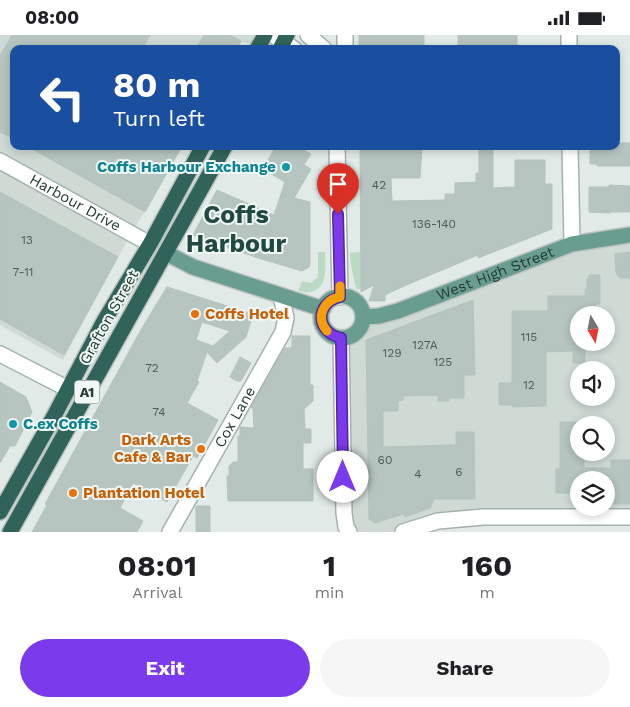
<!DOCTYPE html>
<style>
body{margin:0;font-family:"Work Sans",sans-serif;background:#f6f6f6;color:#202124;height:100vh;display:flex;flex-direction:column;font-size:19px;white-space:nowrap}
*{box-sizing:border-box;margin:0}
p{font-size:16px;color:#757577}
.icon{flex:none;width:28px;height:28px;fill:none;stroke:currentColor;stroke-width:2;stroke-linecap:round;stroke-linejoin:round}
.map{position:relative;height:497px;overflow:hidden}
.panel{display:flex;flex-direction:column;background:#fff;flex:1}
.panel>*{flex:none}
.banner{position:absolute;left:10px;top:10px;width:610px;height:105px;border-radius:10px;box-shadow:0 2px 8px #0003;background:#1a4fa0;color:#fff;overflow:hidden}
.needle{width:32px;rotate:170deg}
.controls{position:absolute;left:570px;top:271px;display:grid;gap:10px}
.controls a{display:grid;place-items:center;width:45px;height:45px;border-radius:50%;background:#fff;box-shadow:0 2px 8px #0003;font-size:25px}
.pin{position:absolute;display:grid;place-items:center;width:42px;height:42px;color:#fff;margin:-51px -21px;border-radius:50% 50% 50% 0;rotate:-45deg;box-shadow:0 0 5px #0007}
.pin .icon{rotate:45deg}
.me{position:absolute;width:55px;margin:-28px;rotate:0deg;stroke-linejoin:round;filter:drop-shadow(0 0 4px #0008)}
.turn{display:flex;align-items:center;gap:18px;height:105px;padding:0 20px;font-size:22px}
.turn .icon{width:65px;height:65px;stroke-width:2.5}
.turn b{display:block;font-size:35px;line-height:42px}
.eta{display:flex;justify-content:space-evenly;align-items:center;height:85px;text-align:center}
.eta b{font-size:30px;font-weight:700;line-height:35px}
.primary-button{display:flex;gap:10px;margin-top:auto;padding:10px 20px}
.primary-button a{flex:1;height:58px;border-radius:30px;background:#7c3aed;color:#fff;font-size:20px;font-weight:700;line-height:58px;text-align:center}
.primary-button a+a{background:#f6f6f6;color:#202124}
.status{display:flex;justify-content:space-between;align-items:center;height:35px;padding:0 25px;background:#fff;direction:ltr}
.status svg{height:14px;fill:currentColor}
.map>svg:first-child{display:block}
.built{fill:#cfdad5;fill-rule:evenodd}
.green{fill:#bbdac4}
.building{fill:#b6c5bf;stroke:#b4c3bd;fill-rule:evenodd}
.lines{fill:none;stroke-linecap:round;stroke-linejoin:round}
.minor-casing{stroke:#a4b2ad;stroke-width:18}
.major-casing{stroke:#bdc4c2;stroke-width:18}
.highway-casing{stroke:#bdc4c2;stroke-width:18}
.minor{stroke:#fff;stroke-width:15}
.major{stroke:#689d90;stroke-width:15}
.highway{stroke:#30645a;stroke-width:15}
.route-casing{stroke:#51269a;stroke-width:12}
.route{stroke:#7c3aed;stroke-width:9}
.slow{stroke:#f59e0b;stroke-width:9}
.culture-dot{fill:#0f9aa8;stroke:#f1f7f4;stroke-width:2}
.food-dot{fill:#e8710a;stroke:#f1f7f4;stroke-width:2}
.labels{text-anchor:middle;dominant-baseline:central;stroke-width:4;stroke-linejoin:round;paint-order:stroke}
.number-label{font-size:12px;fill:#475d57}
.shield{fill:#f1f7f4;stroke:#60736e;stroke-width:1}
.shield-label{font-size:14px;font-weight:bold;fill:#223a34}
.culture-label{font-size:15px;font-weight:bold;fill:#0d838f;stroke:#f1f7f4;text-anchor:end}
.street-label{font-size:15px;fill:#223a34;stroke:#f1f7f4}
.food-label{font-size:15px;font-weight:bold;fill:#c56008;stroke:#f1f7f4;text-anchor:start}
.town-label{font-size:25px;font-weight:bold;fill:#204a41;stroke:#f1f7f4}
</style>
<div class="status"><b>08:00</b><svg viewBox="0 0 49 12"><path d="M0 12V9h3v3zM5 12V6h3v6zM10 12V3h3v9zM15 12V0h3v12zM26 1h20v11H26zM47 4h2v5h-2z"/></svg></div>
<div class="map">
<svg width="630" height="497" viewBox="0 0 630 497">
<rect width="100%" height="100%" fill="#e1eae6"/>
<path class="built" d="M0,0H265L258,11L241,6L237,14H14V111H182L118,222L63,325L0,290Z
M630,200V482H483L403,497H349L348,302L359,294L362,287L499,236ZM579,280H606V308H579ZM579,335H606V362H579ZM579,390H606V418H579ZM579,445H606V472H579Z"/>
<path class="green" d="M318,217H325C326,237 328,263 298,256L302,246L311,248L318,242Z
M360,217L361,254H356L351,230L350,218Z"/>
<path class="building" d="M12,0H150L142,14H14V104L0,97V21Z
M204,0H230L241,6L237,14H196Z
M359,0H424V14H359Z
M458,0H517V14H458Z
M616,108H630V131H597V129H590V111H616Z
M27,111H182L145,177Z
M276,111H296L311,119L304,130L311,134L294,163L310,167V229L309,232L302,236L258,223L193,200L217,155L274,180L285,147L263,134Z
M360,111H422L420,143H391L392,166L445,165V159H455V148L476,147V138H479V111H493V153L515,152V125H545V149H552V194L478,223V220L404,251L385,260V266H369L374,250L361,257Z
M609,150L630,151V177H610V178L589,177V152H609Z
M0,157L118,222L64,320L0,284Z
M630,217V243H620L616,238L615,219Z
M589,240H600V269H596V280H579V308H585V328H573V316L546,317V371L512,372V370H499V348H512V276H548V261H585V254H587V244H589Z
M167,252L253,279L246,302L217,328L207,317L197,346L199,347L187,368L218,385L197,423L193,421L167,467L133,448L120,473L143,486L137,497H32L47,470L45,469L142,293ZM202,287L230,296L213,311L196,305Z
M473,265L475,340H464V363H449V366H438V360L404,361L403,365L398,366V376H383V412L456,410V397H474L475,464H434L430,473L405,482L404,479L375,488L369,484L366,305Z
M292,301H310V350H313V366L304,374L305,394H311V408H303V434H313V466H228L227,441H229V431L233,427H238V401H240V392L254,393L253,374L251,372L285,313H292Z
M240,322L251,328L241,346H237L230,342Z
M0,347L26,362L32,377L15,411H10L0,428Z
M560,387H579V418H584V433H611V425H630V469H612L611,445H579V458H556V434H560Z
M196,471H210V497H196Z"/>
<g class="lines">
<defs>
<g id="minor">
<path d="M273,0L294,14"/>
<path d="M308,0L324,14"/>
<path d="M345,0V14"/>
<path d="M569,0V14"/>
<path d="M337,111L340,262"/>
<path d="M570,111L572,209"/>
<path id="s1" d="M0,126L150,209"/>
<path d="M341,303L344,478L346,492L349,497"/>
<path d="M0,319L68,354"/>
<path id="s2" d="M170,497L283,297L286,283L281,261"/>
<path d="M403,497L438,486L483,482H630"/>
</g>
<g id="major">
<path d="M166,218L193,232L323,274"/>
<circle cx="342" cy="282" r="21"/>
<path id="s3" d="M363,282L379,281L398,276L572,209L630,200"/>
</g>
<path id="highway" d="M257,14L265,0
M280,14L287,0
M0,477L54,381L104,286L150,209L203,111
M10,497L225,111"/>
</defs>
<use href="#minor" class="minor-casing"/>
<use href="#major" class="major-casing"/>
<use href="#highway" class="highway-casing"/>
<use href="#minor" class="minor"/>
<use href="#major" class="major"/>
<use href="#highway" class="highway"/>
</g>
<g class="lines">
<defs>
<path id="route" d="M338,179L340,262C314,268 316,298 341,303L343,442"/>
</defs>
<use href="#route" class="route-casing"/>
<use href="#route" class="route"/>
<path class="slow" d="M327,296C315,282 324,265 340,262V251"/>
</g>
<g class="culture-dot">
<circle cx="286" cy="132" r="5"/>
<circle cx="13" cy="389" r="5"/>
</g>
<g class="food-dot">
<circle cx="195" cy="279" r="5"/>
<circle cx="201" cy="414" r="5"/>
<circle cx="73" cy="458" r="5"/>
</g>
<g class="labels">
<g class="number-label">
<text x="379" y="150">42</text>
<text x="434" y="189">136-140</text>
<text x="27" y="205">13</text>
<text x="23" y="237">7-11</text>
<text x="529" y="302">115</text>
<text x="425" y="310">127A</text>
<text x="392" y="318">129</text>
<text x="443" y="327">125</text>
<text x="152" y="333">72</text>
<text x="529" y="350">12</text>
<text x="159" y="377">74</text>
<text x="385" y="425">60</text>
<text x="459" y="437">6</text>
<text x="418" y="439">4</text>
</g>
<rect class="shield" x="74.5" y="345.5" width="25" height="23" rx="4"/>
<g class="shield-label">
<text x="87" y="357">A1</text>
</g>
<g class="culture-label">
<text x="276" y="132">Coffs Harbour Exchange</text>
<text x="23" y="389" text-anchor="start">C.ex Coffs</text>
</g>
<g class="street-label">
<text stroke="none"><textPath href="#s1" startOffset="86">Harbour Drive</textPath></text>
<text stroke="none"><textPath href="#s3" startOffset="140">West High Street</textPath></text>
<text transform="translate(109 282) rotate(-61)">Grafton Street</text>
<text stroke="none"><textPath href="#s2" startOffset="132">Cox Lane</textPath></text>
</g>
<g class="food-label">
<text x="205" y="279">Coffs Hotel</text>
<text x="191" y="405" text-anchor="end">Dark Arts<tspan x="191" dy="17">Cafe &amp; Bar</tspan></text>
<text x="83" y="458">Plantation Hotel</text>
</g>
<g class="town-label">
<text x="236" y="179">Coffs<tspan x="236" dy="29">Harbour</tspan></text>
</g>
</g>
</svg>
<div class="controls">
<a><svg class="needle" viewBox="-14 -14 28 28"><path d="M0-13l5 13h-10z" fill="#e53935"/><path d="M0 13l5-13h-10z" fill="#757577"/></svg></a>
<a><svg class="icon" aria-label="sound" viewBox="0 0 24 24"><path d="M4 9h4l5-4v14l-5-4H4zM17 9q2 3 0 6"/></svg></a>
<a><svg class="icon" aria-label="search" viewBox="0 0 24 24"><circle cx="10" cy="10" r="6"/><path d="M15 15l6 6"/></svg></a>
<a><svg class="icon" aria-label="layers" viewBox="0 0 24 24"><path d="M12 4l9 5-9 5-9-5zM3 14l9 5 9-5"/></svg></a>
</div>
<div class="pin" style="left:338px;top:179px;background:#d93025"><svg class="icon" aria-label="arrive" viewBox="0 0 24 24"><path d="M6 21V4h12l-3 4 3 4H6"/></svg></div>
<svg class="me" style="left:343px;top:442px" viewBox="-20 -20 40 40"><circle r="19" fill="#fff"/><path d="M0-13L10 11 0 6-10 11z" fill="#7c3aed"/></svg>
<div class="banner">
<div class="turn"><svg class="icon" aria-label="left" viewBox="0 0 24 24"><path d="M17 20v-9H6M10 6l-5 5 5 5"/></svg><div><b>80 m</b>Turn left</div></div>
</div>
</div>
<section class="panel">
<div class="eta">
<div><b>08:01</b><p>Arrival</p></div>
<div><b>1</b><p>min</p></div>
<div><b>160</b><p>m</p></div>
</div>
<div class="primary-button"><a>Exit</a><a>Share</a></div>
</section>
